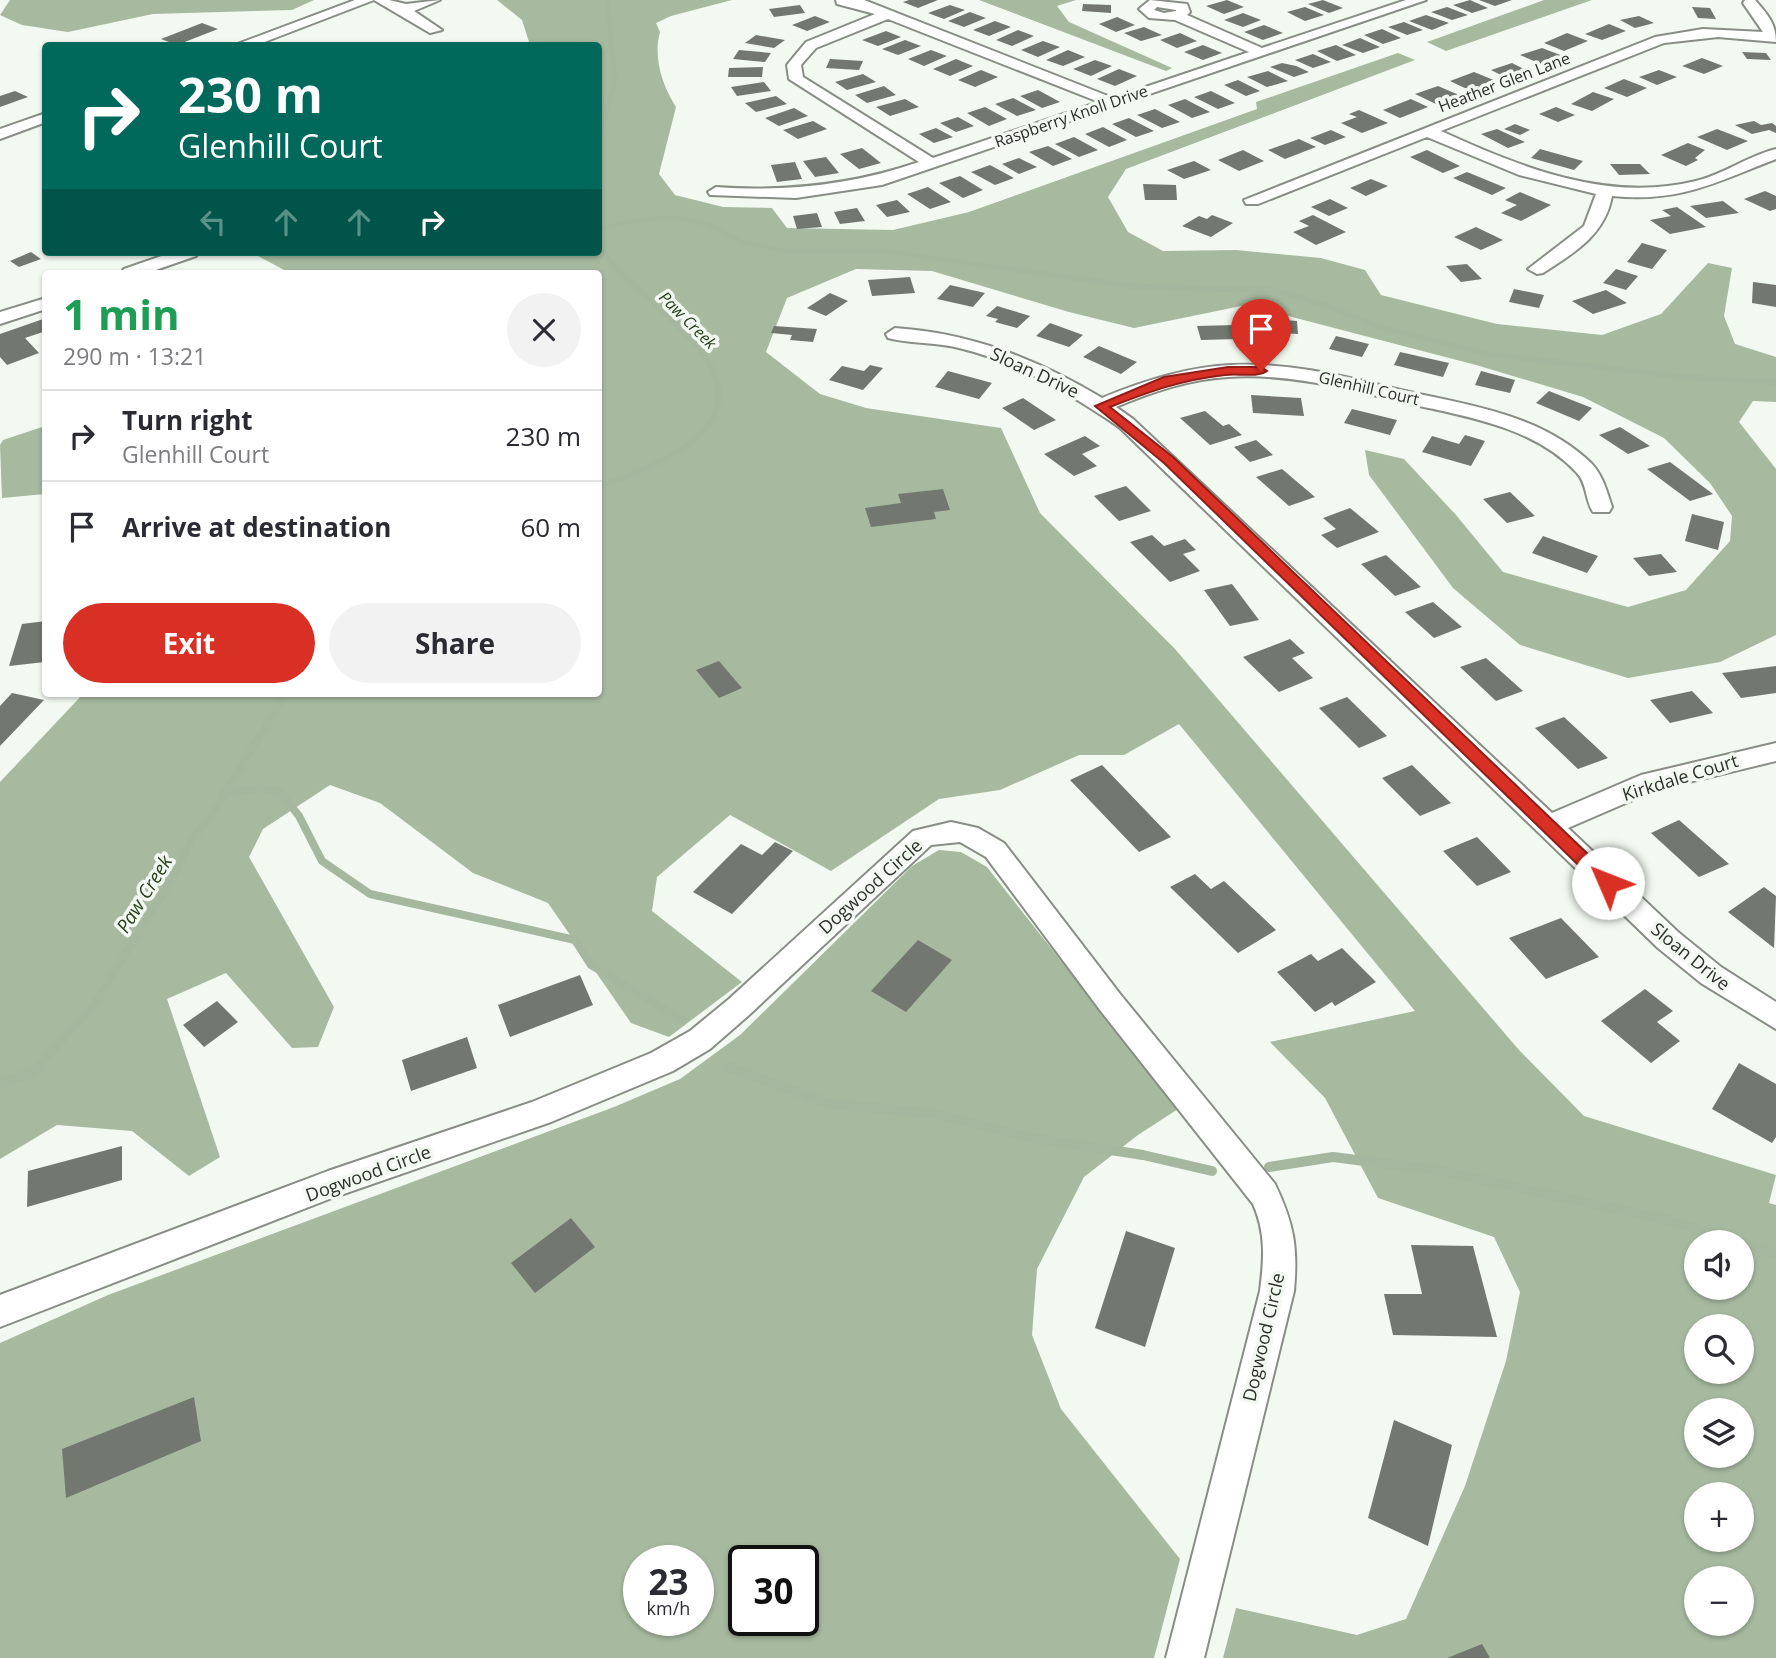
<!DOCTYPE html>
<meta charset="utf-8">
<style>
body{margin:0;font-family:"Open Sans",sans-serif;background:#f2f2f3;color:#2b2b33;height:100vh;display:flex;flex-direction:column;font-size:26px;white-space:nowrap}
*{box-sizing:border-box;margin:0}
p{font-size:23px;color:#7c7c81}
.icon{flex:none;width:38px;height:38px;fill:none;stroke:currentColor;stroke-width:2;stroke-linecap:round;stroke-linejoin:round}
.map{position:relative;flex:1;overflow:hidden}
.details{position:absolute;left:42px;top:270px;width:560px;height:427px;display:flex;flex-direction:column;background:#fff;border-radius:7px;box-shadow:0 2px 5px #0004}
.details>*{flex:none}
.top-card{position:absolute;left:42px;top:42px;width:560px;height:214px;border-radius:7px;box-shadow:0 2px 5px #0004;background:#00695c;color:#fff;overflow:hidden}
.buttons{position:absolute;left:1684px;top:1230px;display:grid;gap:14px}
.buttons a{display:grid;place-items:center;width:70px;height:70px;border-radius:50%;background:#fff;box-shadow:0 2px 5px #0004;font-size:35px}
.speed{position:absolute;left:623px;top:1545px;display:flex;gap:14px;font-size:35px;font-weight:700;text-align:center}
.speed>*{display:grid;place-content:center;width:91px;height:91px;border-radius:50%;background:#fff;box-shadow:0 2px 5px #0004;line-height:1}
.speed small{font-size:18px;font-weight:400}
.speed .limit{border:4px solid #111;border-radius:10px;background:#fff;color:#111}
.pin{position:absolute;display:grid;place-items:center;width:60px;height:60px;color:#fff;margin:-72px -30px;border-radius:50% 50% 50% 0;rotate:-45deg;box-shadow:0 0 7px #0007}
.pin .icon{rotate:45deg}
.me{position:absolute;width:77px;margin:-38px;rotate:314deg;stroke-linejoin:round;filter:drop-shadow(0 0 5px #0008)}
.turn{display:flex;align-items:center;gap:24px;height:147px;padding:0 21px;font-size:32px}
.turn .icon{width:91px;height:91px;stroke-width:2.5}
.turn b{display:block;font-size:49px;line-height:60px}
.lanes{display:flex;align-items:center;height:66px;padding:0 21px;background:#0003;justify-content:center;gap:35px;direction:ltr}
.lanes .off{opacity:.35}
.round{display:grid;place-items:center;flex:none;width:74px;height:74px;border-radius:37px;background:#f2f2f3}
.summary{display:flex;align-items:center;justify-content:space-between;height:119px;padding:0 21px}
h1{font-size:42px;font-weight:700;line-height:52px;color:#1e9e55}
.action{display:flex;gap:14px;margin-top:auto;padding:14px 21px}
.action a{flex:1;height:80px;border-radius:42px;background:#d93025;color:#fff;font-size:28px;font-weight:700;line-height:80px;text-align:center}
.action a+a{background:#f2f2f3;color:#2b2b33}
ul{padding:0;list-style:none}
li{display:flex;align-items:center;gap:21px;height:91px;padding:0 21px;border-top:2px solid #e1e1e2}
li div{flex:1}
li b{display:block;font-size:26px}
li em{font-style:normal}
.map>svg:first-child{display:block}
.forest{fill:#a7baa0;fill-rule:evenodd}
.lines{fill:none;stroke-linecap:round;stroke-linejoin:round}
.stream-far3{stroke:#a5b89f;stroke-width:4.5}
.stream-far2{stroke:#a5b89f;stroke-width:6}
.stream-far1{stroke:#a5b89f;stroke-width:8}
.stream{stroke:#a5b89f;stroke-width:10}
.building{fill:#727870}
.street-casing{stroke:#888e86;stroke-width:4}
.street{fill:#fff;fill-rule:evenodd}
.route{fill:#d93025;stroke:#8d1f18;stroke-width:2}
.labels{text-anchor:middle;dominant-baseline:central;stroke-width:7;stroke-linejoin:round;paint-order:stroke}
.far-street-label{font-size:16px;fill:#2d2f2c;stroke:#f2f9f0}
.far-water-label{font-size:16px;font-style:italic;fill:#25401a;stroke:#f2f9f0}
.street-label{font-size:18px;fill:#2d2f2c;stroke:#f2f9f0}
.water-label{font-size:19px;font-style:italic;fill:#25401a;stroke:#f2f9f0}
</style>
<div class="map">
<svg width="1776" height="1658" viewBox="0 0 1776 1658">
<rect width="100%" height="100%" fill="#f2f9f0"/>
<path class="forest" d="M10,0H314L292,10L153,14L68,32L22,25L0,15Z
M497,0H732L671,16L656,23L660,32C653,57 662,85 676,107L659,174L675,195L723,207L772,208L787,228L893,230L969,212L1257,109L1256,102L1398,53L1415,60L1126,169L1108,197L1128,232L1163,251L1236,250L1321,258L1365,270L1381,295L1497,324L1602,335L1661,314L1708,263L1732,268L1724,316L1735,344L1776,357V402L1753,401L1739,422L1776,469V635L1720,662L1628,678L1520,645L1453,588L1369,475L1365,450L1404,459L1456,515L1503,572L1628,607L1686,590L1730,541L1732,516L1710,483L1664,438L1583,397L1476,365L1246,305L1134,328L1069,312L932,271L856,269L787,298L766,352L820,394L866,408L1001,428L1040,513L1175,649L1519,1050L1584,1116L1776,1175L1769,1203L1776,1205V1658H1223L1236,1608L1357,1635L1406,1619L1465,1486L1506,1361L1520,1292L1494,1237L1378,1198L1325,1098L1270,1042L1415,1011L1179,724L1124,755H1079L1000,790L939,799L831,871L730,815L657,877L652,911L742,982L669,1037L631,1023L548,903L473,873L380,803L330,785L263,829L249,857L334,1007L318,1047L292,1048L226,973L167,999L220,1157L189,1176L132,1131L57,1125L0,1159V782L84,693H598V273H290L250,252H598V46L530,45L522,20ZM1696,1242H1741V1288H1696ZM1696,1326H1741V1372H1696ZM1696,1410H1741V1456H1696ZM1696,1494H1741V1540H1696ZM1696,1578H1741V1624H1696Z
M979,0H1076L1057,6L1069,22L1172,68L1166,71Z
M1544,0H1592L1446,51L1427,42Z
M45,426V494L2,498L0,445L3,440Z
M939,850L961,852L987,867L1178,1109L1138,1135L1084,1177L1037,1269L1032,1335L1061,1409L1180,1559L1154,1658H0V1343L108,1295L614,1107L680,1079L740,1035L912,866ZM639,1561H698V1620H639ZM744,1561H803V1620H744Z"/>
<g class="lines">
<path class="stream-far3" d="M598,139L615,81L607,0
M598,230L626,222L673,217L707,224L742,242L786,251H884L1001,268
M598,245L617,268"/>
<path class="stream-far2" d="M989,266L1139,287L1274,290L1326,305L1376,326L1489,354L1683,377L1776,382
M598,486C665,464 764,425 695,344C671,316 640,293 615,266"/>
<path class="stream-far1" d="M223,794L260,788L280,792L299,816L322,861L370,894L575,940L591,965L683,1020
M728,1066L734,1068
M36,1068L91,1009L172,879L193,838L211,816L286,693"/>
<path class="stream" d="M729,1067L830,1104L929,1113L1039,1139L1143,1155L1212,1171
M0,1084L33,1072L38,1067
M1269,1167L1333,1157L1436,1170L1668,1220L1776,1254"/>
</g>
<path class="building" d="M909,0H938L918,8L903,2Z
M1227,0L1244,7L1224,14L1206,6Z
M1323,0L1343,8L1329,13L1308,4Z
M1470,0L1488,8L1472,13L1453,5Z
M1479,0H1512L1495,6Z
M1083,4L1111,5V13L1082,11Z
M800,5L805,13L774,17L769,9Z
M950,5L965,10L944,19L928,13Z
M1305,7L1324,15L1305,21L1287,12Z
M1447,7L1468,15L1452,20L1431,12Z
M1692,7L1710,8L1716,19L1698,18Z
M970,12L986,18L964,27L948,21Z
M1243,13L1261,20L1243,27L1224,20Z
M1426,15L1449,23L1432,30L1409,21Z
M815,16L830,22L807,31L792,25Z
M1639,16L1654,23L1635,28L1620,20Z
M1117,17L1135,25L1116,32L1099,24Z
M995,21L1011,27L989,36L973,30Z
M1404,22L1423,30L1407,35L1388,27Z
M202,23L218,29L177,45L161,39Z
M1609,24L1626,31L1602,40L1585,34Z
M1264,25L1283,33L1263,40L1244,32Z
M1144,27L1162,35L1141,41L1124,33Z
M1382,29L1401,38L1383,44L1364,35Z
M1018,30L1034,36L1012,46L996,40Z
M886,31L901,37L878,46L862,40Z
M1180,33L1197,41L1177,48L1160,40Z
M1567,33L1588,41L1564,51L1544,43Z
M756,35L785,40L774,48L745,43Z
M1360,38L1380,47L1363,53L1342,45Z
M905,40L921,46L898,55L882,49Z
M1043,41L1060,47L1038,57L1021,50Z
M1203,45L1222,53L1203,60L1184,52Z
M1336,45L1356,55L1337,61L1317,51Z
M1542,48L1563,56L1541,64L1520,55Z
M739,50L771,53L765,62L733,59Z
M931,50L947,56L924,66L908,59Z
M1068,50L1085,57L1063,66L1046,60Z
M1742,52L1766,53L1771,60L1747,59Z
M1313,54L1331,62L1313,68L1295,60Z
M1702,58L1723,66L1704,74L1682,66Z
M830,59L863,61L859,70L826,68Z
M956,59L973,66L950,76L933,69Z
M1095,60L1112,66L1091,76L1073,69Z
M1282,63L1296,66L1309,72L1294,77L1270,67Z
M1512,63L1526,70L1505,77L1491,70Z
M763,67L762,77H728L729,68Z
M1119,69L1137,76L1115,86L1097,79Z
M981,70L998,77L975,87L958,80Z
M1659,70L1677,77L1657,85L1639,77Z
M1268,71L1288,81L1267,87L1247,77Z
M1474,72L1496,81L1471,91L1450,81Z
M863,74L876,82L847,90L835,82Z
M1624,79L1647,88L1627,97L1604,88Z
M1238,80L1260,91L1246,96L1224,85Z
M764,82L771,91L737,96L731,87Z
M884,86L896,95L867,103L855,95Z
M1438,86L1459,95L1436,104L1415,94Z
M1038,90L1060,102L1042,108L1020,96Z
M15,91L28,97L0,107V96Z
M1211,91L1235,103L1218,109L1194,97Z
M1593,92L1614,99L1592,111L1571,104Z
M776,96L787,104L756,112L745,103Z
M1013,98L1036,110L1017,116L995,104Z
M905,99L919,107L890,116L876,107Z
M1185,99L1210,112L1192,118L1168,105Z
M1411,99L1428,107L1400,118L1383,110Z
M985,107L1007,119L989,126L967,113Z
M1556,107L1575,115L1558,122L1539,114Z
M794,108L808,116L779,126L765,118Z
M1155,109L1180,122L1162,128L1137,115Z
M1359,110L1388,123L1362,133L1341,123L1357,117L1349,114Z
M958,117L974,126L956,132L940,123Z
M1129,118L1154,131L1136,137L1112,124Z
M813,121L827,129L798,139L783,130Z
M1754,121L1761,125L1772,123L1776,126V133L1769,130L1752,134L1735,125Z
M1515,124L1530,130L1520,135L1504,129Z
M1103,127L1127,140L1109,147L1085,134Z
M936,128L953,137L934,143L919,134Z
M1497,129L1525,142L1508,148L1481,134Z
M1717,129L1748,141L1727,150L1697,137Z
M1331,130L1346,137L1325,145L1310,138Z
M1074,137L1098,150L1079,157L1055,144Z
M1299,139L1316,147L1285,159L1268,150Z
M1688,143L1705,150L1695,158L1698,160L1686,166L1661,155Z
M1048,146L1072,159L1053,166L1029,152Z
M862,148L881,163L859,169L840,154Z
M1540,149L1583,161L1574,170L1531,158Z
M1243,150L1264,161L1239,171L1218,160Z
M1427,150L1460,166L1443,173L1410,157Z
M826,157L839,173L815,177L803,161Z
M1019,158L1037,167L1019,174L1002,164Z
M1194,161L1211,170L1184,179L1167,170Z
M795,162L802,179L777,182L771,165Z
M1610,164H1640L1650,174L1619,175Z
M990,165L1014,178L995,185L971,172Z
M1467,172L1506,188L1492,195L1453,178Z
M960,176L983,190L963,198L939,183Z
M1371,179L1388,186L1366,196L1350,188Z
M1143,184L1176,185L1177,200H1145Z
M928,187L951,202L930,209L907,194Z
M1765,191L1776,196V209L1770,211L1744,199Z
M1520,192L1551,205L1521,221L1501,213L1517,205L1505,200Z
M1330,199L1348,208L1329,216L1311,207Z
M897,200L910,212L887,217L876,205Z
M1723,201L1739,213L1706,218L1690,206Z
M1677,207L1706,227L1670,234L1650,220L1671,216L1662,210Z
M857,208L865,221L840,224L834,212Z
M817,213L822,227L797,229L793,216Z
M1212,215L1233,223L1211,237L1182,226L1199,216L1207,219Z
M1313,215L1346,232L1316,245L1293,232L1309,226L1299,221Z
M1476,227L1503,240L1481,250L1454,237Z
M1642,243L1667,250L1652,269L1627,262Z
M31,252L41,259L19,267L10,261Z
M1467,264L1482,279L1461,282L1446,266Z
M1616,269L1638,276L1626,290L1603,283Z
M910,277L915,293L872,296L868,280Z
M1753,282L1776,285V307L1752,303Z
M950,285L985,293L973,307L937,299Z
M1514,289L1544,295L1539,308L1509,302Z
M1606,290L1627,303L1593,314L1572,301Z
M830,293L848,301L826,316L807,308Z
M997,306L1030,316L1017,328L995,322L998,319L986,316Z
M46,318V331L25,338L39,353L7,365L0,357V334Z
M1260,318L1297,321L1298,334L1260,332Z
M1050,323L1083,335L1069,347L1036,336Z
M1234,325L1239,339L1201,340L1197,326Z
M774,326L817,329L813,342L790,340L792,335L771,333Z
M1336,336L1369,344L1362,357L1329,349Z
M1099,346L1137,362L1121,374L1083,357Z
M1400,352L1449,363L1443,377L1394,365Z
M870,365L883,368L863,390L829,380L842,366L864,371Z
M948,371L992,383L979,399L935,387Z
M1481,371L1515,380L1510,393L1475,385Z
M1549,391L1592,408L1579,421L1536,403Z
M1251,395L1301,398L1304,416L1253,413Z
M1023,398L1056,420L1034,430L1002,408Z
M1352,409L1397,420L1390,435L1344,423Z
M1205,411L1223,426L1229,424L1242,435L1210,445L1180,418Z
M1620,427L1650,446L1628,454L1599,435Z
M1465,435L1485,441L1471,466L1422,452L1432,436L1459,444Z
M1085,436L1100,446L1082,454L1097,466L1074,476L1044,454Z
M1256,440L1273,455L1250,462L1234,447Z
M1670,462L1713,494L1690,501L1647,469Z
M1282,469L1315,497L1289,506L1256,477Z
M1126,486L1151,511L1119,521L1094,496Z
M943,489L950,510L934,512L936,519L871,527L865,508L901,503L898,494Z
M1510,492L1535,516L1507,523L1483,499Z
M1350,508L1379,532L1337,548L1321,535L1336,529L1323,518Z
M1692,514L1724,522L1718,550L1685,541Z
M1152,535L1164,546L1185,539L1196,550L1183,554L1200,571L1170,582L1130,542Z
M1543,536L1598,556L1587,573L1532,553Z
M1661,554L1677,572L1649,576L1633,558Z
M1386,555L1421,587L1395,596L1361,564Z
M1232,584L1259,620L1230,626L1204,590Z
M1433,602L1462,627L1434,638L1405,612Z
M46,621L45,662L9,666L22,624Z
M1290,639L1305,653L1292,658L1313,678L1279,692L1243,657Z
M1486,658L1523,691L1496,701L1460,667Z
M719,661L742,688L719,698L696,670Z
M1776,666V693L1741,698L1722,673Z
M1692,691L1713,713L1670,723L1650,700Z
M12,693L44,700L0,746V706Z
M1347,697L1387,736L1359,748L1319,708Z
M1564,717L1608,758L1578,769L1535,728Z
M1102,765L1171,837L1139,852L1070,780Z
M1412,765L1451,803L1420,816L1382,778Z
M1679,820L1729,864L1699,877L1651,833Z
M1477,837L1511,872L1477,886L1443,851Z
M775,842L793,851L732,914L693,892L741,844L762,855Z
M1195,874L1211,889L1224,881L1276,930L1238,953L1170,887Z
M1764,887L1776,896L1774,948L1728,912Z
M1561,918L1599,957L1546,979L1509,938Z
M918,940L952,960L906,1012L871,991Z
M1342,948L1376,982L1335,1006L1332,1002L1315,1012L1277,972L1311,954L1318,961Z
M580,975L593,1005L510,1037L498,1005Z
M1645,989L1673,1011L1657,1022L1680,1041L1651,1063L1601,1021Z
M217,1001L238,1022L204,1047L183,1025Z
M467,1037L477,1068L411,1091L402,1060Z
M1739,1063L1776,1084V1137L1772,1143L1712,1109Z
M122,1146V1180L27,1207L28,1171Z
M571,1218L595,1247L535,1293L511,1263Z
M1126,1231L1175,1248L1145,1347L1095,1328Z
M1411,1245L1473,1246L1497,1337L1393,1335L1384,1294H1422Z
M194,1397L201,1441L66,1498L62,1449Z
M1394,1420L1452,1445L1428,1546L1368,1518Z
M1482,1644L1490,1658H1447Z"/>
<g class="lines">
<defs>
<path id="street" d="M355,0H389L406,4L440,0L414,11L442,30L430,33L374,0L254,46H232Z
M864,0L1113,98L1249,52L1175,20L1149,18L1139,9L1150,0L1187,4L1190,12L1187,15L1262,48L1406,0H1426L882,185L796,198L710,195L708,192L716,187C787,192 852,185 919,162L789,79L787,65L806,42L875,14L837,4L836,0ZM1157,7L1176,10V11L1164,13L1154,10ZM888,19L1099,102L933,158L803,77L801,65L816,48Z
M1745,0H1755C1767,14 1776,23 1776,42L1718,37L1664,43L1441,131C1520,167 1607,203 1696,181C1724,174 1748,156 1776,149V159C1716,182 1680,203 1612,196C1605,235 1574,253 1543,273L1537,274L1528,269L1584,226L1596,194L1519,175L1427,137L1258,204H1246L1244,200L1655,37L1703,29L1763,32L1743,3Z
M46,113V122L0,139V129Z
M173,252H199L196,256L147,273H121L124,269Z
M46,298V309L0,324V312Z
M895,328C971,333 1037,359 1102,398C1143,381 1187,367 1231,365C1291,362 1347,377 1405,391C1469,405 1543,415 1592,464C1603,476 1607,492 1612,507L1609,512H1593C1585,500 1587,483 1577,473C1533,425 1461,416 1402,402C1345,388 1287,373 1228,377C1189,379 1152,392 1116,407L1133,419L1552,813L1641,775L1776,743V761L1656,790L1568,828L1678,932L1721,967L1776,1002V1029L1701,983L1658,948L1119,427C1069,393 1017,362 959,348C935,342 911,344 888,338L886,334Z
M951,822L978,828L1004,843L1120,994L1275,1184C1294,1224 1298,1247 1294,1291L1204,1658H1166L1260,1291C1264,1260 1266,1233 1253,1204L1100,1010L986,857L960,842L931,845L749,1015L710,1049L673,1071L551,1122L332,1198L0,1327V1295L328,1171L532,1102L651,1053L690,1031L729,999L913,831Z"/>
</defs>
<use href="#street" class="street-casing"/>
<use href="#street" class="street"/>
</g>
<path class="route" d="M1228,367H1261L1267,371C1257,378 1238,373 1225,375C1181,380 1151,391 1110,407L1173,457L1614,879V888H1602L1164,463L1095,406L1164,377Z"/>
<g class="labels">
<g class="far-street-label">
<text transform="translate(1504 82) rotate(-21)">Heather Glen Lane</text>
<text transform="translate(1071 116) rotate(-19)">Raspberry Knoll Drive</text>
<text transform="translate(1369 388) rotate(13)">Glenhill Court</text>
</g>
<g class="far-water-label">
<text transform="translate(688 320) rotate(45)">Paw Creek</text>
</g>
<g class="street-label">
<text transform="translate(1035 372) rotate(25)">Sloan Drive</text>
<text transform="translate(1680 777) rotate(-17)">Kirkdale Court</text>
<text transform="translate(870 886) rotate(-42)">Dogwood Circle</text>
<text transform="translate(1691 956) rotate(39)">Sloan Drive</text>
<text transform="translate(368 1173) rotate(-20)">Dogwood Circle</text>
<text transform="translate(1263 1337) rotate(-77)">Dogwood Circle</text>
</g>
<g class="water-label">
<text transform="translate(144 894) rotate(-58)">Paw Creek</text>
</g>
</g>
</svg>
<div class="buttons">
<a><svg class="icon" aria-label="sound" viewBox="0 0 24 24"><path d="M4 9h4l5-4v14l-5-4H4zM17 9q2 3 0 6"/></svg></a>
<a><svg class="icon" aria-label="search" viewBox="0 0 24 24"><circle cx="10" cy="10" r="6"/><path d="M15 15l6 6"/></svg></a>
<a><svg class="icon" aria-label="layers" viewBox="0 0 24 24"><path d="M12 4l9 5-9 5-9-5zM3 14l9 5 9-5"/></svg></a>
<a>+</a>
<a>−</a>
</div>
<div class="speed"><div>23<small>km/h</small></div><div class="limit">30</div></div>
<div class="pin" style="left:1261px;top:371px;background:#d93025"><svg class="icon" aria-label="arrive" viewBox="0 0 24 24"><path d="M6 21V4h12l-3 4 3 4H6"/></svg></div>
<svg class="me" style="left:1608px;top:883px" viewBox="-20 -20 40 40"><circle r="19" fill="#fff"/><path d="M0-13L10 11 0 6-10 11z" fill="#d93025"/></svg>
<div class="top-card">
<div class="turn"><svg class="icon" aria-label="right" viewBox="0 0 24 24"><path d="M7 20v-9h11M14 6l5 5-5 5"/></svg><div><b>230 m</b>Glenhill Court</div></div>
<div class="lanes"><svg class="icon off" aria-label="left" viewBox="0 0 24 24"><path d="M17 20v-9H6M10 6l-5 5 5 5"/></svg><svg class="icon off" aria-label="ahead" viewBox="0 0 24 24"><path d="M12 20V5M6 11l6-6 6 6"/></svg><svg class="icon off" aria-label="ahead" viewBox="0 0 24 24"><path d="M12 20V5M6 11l6-6 6 6"/></svg><svg class="icon" aria-label="right" viewBox="0 0 24 24"><path d="M7 20v-9h11M14 6l5 5-5 5"/></svg></div>
</div>
<section class="details">
<div class="summary"><div><h1>1 min</h1><p>290 m · 13:21</p></div><a class="round"><svg class="icon" aria-label="close" viewBox="0 0 24 24"><path d="M6 6l12 12M18 6L6 18"/></svg></a></div>
<ul>
<li><svg class="icon" aria-label="right" viewBox="0 0 24 24"><path d="M7 20v-9h11M14 6l5 5-5 5"/></svg><div><b>Turn right</b><p>Glenhill Court</p></div><em>230 m</em></li>
<li><svg class="icon" aria-label="arrive" viewBox="0 0 24 24"><path d="M6 21V4h12l-3 4 3 4H6"/></svg><div><b>Arrive at destination</b></div><em>60 m</em></li>
</ul>
<div class="action"><a>Exit</a><a>Share</a></div>
</section>
</div>
